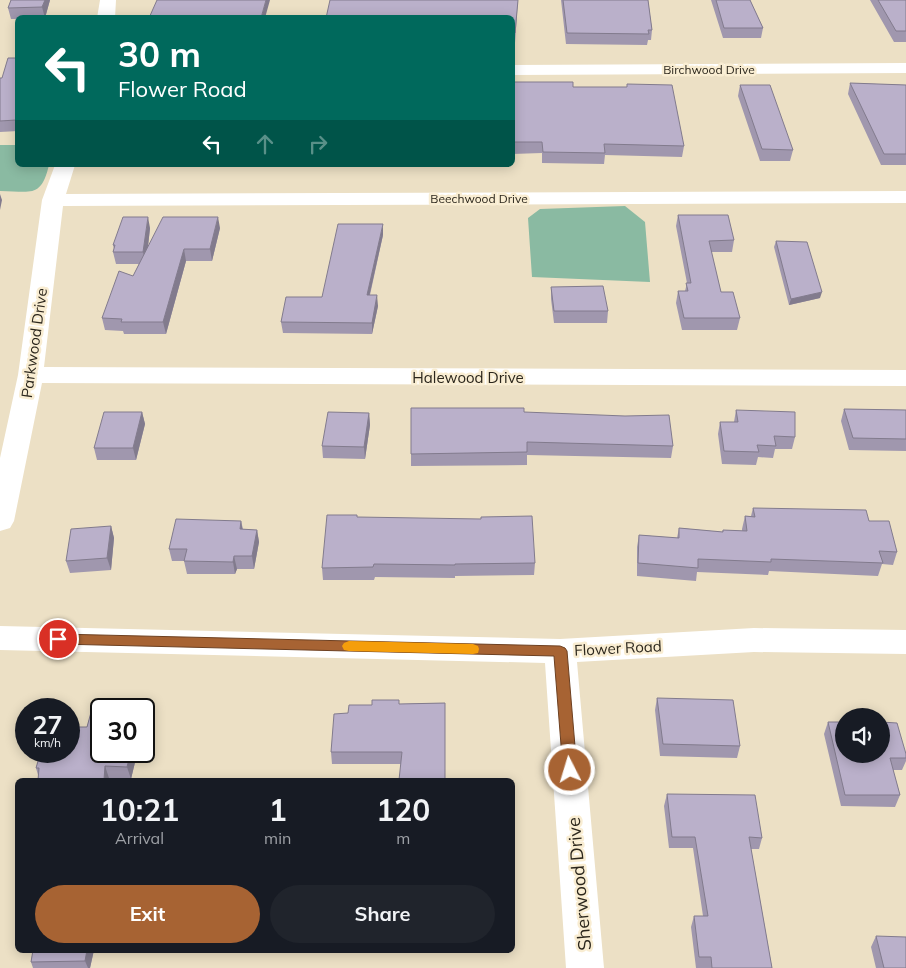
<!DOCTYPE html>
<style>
body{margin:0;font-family:Mulish,sans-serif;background:#20242c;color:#f1f3f6;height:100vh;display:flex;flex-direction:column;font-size:19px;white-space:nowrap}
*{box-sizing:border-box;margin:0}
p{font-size:16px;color:#9ea1a6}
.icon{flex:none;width:28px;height:28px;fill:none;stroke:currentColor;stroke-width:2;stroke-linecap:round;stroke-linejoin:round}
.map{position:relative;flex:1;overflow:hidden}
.drawer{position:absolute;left:15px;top:778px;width:500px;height:175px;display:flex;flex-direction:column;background:#171b24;border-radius:8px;box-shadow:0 2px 12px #0003}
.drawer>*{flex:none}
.guide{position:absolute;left:15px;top:15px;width:500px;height:152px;border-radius:8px;box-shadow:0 2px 12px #0003;background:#00695c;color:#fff;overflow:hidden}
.buttons{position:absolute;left:835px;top:708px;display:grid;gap:10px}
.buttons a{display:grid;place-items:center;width:55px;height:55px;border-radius:50%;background:#171b24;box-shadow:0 2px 12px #0003;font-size:25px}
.speed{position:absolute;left:15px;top:698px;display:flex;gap:10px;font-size:25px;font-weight:700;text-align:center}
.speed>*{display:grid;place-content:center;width:65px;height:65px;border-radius:50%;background:#171b24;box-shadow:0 2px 12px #0003;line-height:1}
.speed small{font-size:12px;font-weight:400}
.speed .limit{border:2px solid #111;border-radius:8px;background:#fff;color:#111}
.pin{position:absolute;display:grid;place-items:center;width:42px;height:42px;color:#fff;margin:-21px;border:2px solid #fff;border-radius:50%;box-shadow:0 1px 5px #0007}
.me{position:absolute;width:55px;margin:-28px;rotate:355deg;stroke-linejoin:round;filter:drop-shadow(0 0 4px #0008)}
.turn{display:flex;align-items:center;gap:18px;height:105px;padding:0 20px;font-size:22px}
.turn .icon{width:65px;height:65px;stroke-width:2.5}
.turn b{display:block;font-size:35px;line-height:42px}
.lanes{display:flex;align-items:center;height:48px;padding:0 20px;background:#0003;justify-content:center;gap:25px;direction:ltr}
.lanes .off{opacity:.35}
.eta{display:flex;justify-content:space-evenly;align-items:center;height:85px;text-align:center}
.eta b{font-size:30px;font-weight:700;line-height:35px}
.button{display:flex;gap:10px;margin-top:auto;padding:10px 20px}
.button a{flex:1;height:58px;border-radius:30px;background:#a76333;color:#fff;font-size:20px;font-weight:700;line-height:58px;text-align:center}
.button a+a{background:#20242c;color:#f1f3f6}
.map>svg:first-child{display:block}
.forest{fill:#8abaa2}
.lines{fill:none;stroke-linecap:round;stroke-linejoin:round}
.minor{fill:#fff;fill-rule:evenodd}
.wall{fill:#a097ae}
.shaded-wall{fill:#827b8d}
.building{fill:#bab0ca;stroke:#827b8d}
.route{fill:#a76333;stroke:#6d4021}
.slow{fill:#f59e0b}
.labels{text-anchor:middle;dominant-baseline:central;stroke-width:5;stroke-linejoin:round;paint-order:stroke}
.far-street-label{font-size:12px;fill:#2b261c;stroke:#f9edd2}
.street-label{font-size:15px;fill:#2b261c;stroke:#f9edd2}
.near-street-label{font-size:18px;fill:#2b261c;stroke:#f9edd2}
</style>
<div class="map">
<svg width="906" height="968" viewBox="0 0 906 968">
<rect width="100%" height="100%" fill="#ece0c5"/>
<path class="forest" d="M0,145H17L18,165H49C41,199 30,191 0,191Z
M625,206L645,222L650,282L532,277L528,218L540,209Z"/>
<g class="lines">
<path class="minor" d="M100,0H116L115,18H97Z
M906,63V73L512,75V65Z
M55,165H75L66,194L906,191V203L63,206L44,367L906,370V386L42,383L14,521L10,528L0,531V458L18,375L42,200Z
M0,626L560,639L754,628L906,630V654L754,652L577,662L604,968H566L545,663L0,650Z"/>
</g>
<path class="wall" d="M11,0H50L45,18H18V19H11L8,8Z
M518,0L515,43H512V18Z
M561,0H648L652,30L651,40H648L647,45L566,44Z
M711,0H750L763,28L761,38H723Z
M870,0H906V42H894Z
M18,58V131L0,132V78H2Z
M512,82L573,87H627V84L684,146L682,157L605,155L604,164L542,163V153L512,154Z
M850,83L906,85V165H881L848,94Z
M740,85L793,150L790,161H760L738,96Z
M678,215L734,240L732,252H711L721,292L740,318L737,330H682L676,303L678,291H685L687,283L676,226Z
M150,228L148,247L220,228L212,261H186L166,334H124L123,331L105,330L102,318L133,276L139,264H116L113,252L114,249L113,245Z
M383,235L370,295L378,306L372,334L283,333L281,322L322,297Z
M776,241L820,298L789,305L774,247Z
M551,287L608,311L607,323H554L551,299Z
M844,409L906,410V451L849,450L841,421Z
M736,410L795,437L792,449H775L773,458L758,457L756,465L722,464L718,434L720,422H734Z
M142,412L145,424L136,460H97L94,448Z
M524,412L673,446L671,458L527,455V465L411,466V454Z
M369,413L370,425L365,459L323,458L322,446Z
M753,508L869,521L897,552L893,565L882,564L878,576L769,571L768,575L697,572L696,581L637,576V547L639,535L677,538L679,528L722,532L723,530L742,531V529L745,516H751Z
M357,517L535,563L534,575L455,576V578L375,577L374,580H323L322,568Z
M241,521L243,529L257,530L259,542L254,569H237L235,574H187L184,561H172L169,549Z
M111,526L114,538L111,570L70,573L66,561Z
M657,698L740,746L737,758L660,756L655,710Z
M399,700V704L445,703L401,764H332L331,752L348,713L372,705Z
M93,705L141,706L142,709H101V751H144V717V718H149L152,730L147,755L137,754L131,779L109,778V780H38V775L36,768L41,751H69V727H87Z
M828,722L906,754V761L902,770H893L900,795L895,807L841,806L824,734Z
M667,794L762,838L759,849H751L772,968H696L691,927L694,916H703L693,848H669L664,806Z
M876,936L906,968H876L871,947Z
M33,950H94L90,968H33L31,962Z"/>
<path class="shaded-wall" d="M45,0H50L45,18L42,7Z
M266,0H270L265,18H261Z
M0,194L2,200L0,210Z
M148,217L150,228L146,264L143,252Z
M218,217L220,228L212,261L210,249Z
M383,224V235L367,306V295Z
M184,249L186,261L166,334L163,322Z
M822,292L820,298L789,305L791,299Z
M377,295L378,306L372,334V323Z
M142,412L145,424L136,460L133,448Z
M369,413L370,425L365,459L364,447Z
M241,521L243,533L240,529Z
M111,526L114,538L111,570L107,558Z
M257,530L259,542L254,569L252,556Z
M234,556L237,569L235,574L233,562Z
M149,718L152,730L147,755L144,745V740Z
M131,751H136L137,754L131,779L127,767Z
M105,766L109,778V780H104Z
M87,950H94L90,968H88L85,961Z"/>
<path class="building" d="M11,0H45L42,7L8,8Z
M157,0H266L261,18H149Z
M330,0H518L515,33H512V18H326Z
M563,0H648L652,30H648L649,34L567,33Z
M716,0H750L763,28H724Z
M878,0H906V31H896Z
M8,58H18V115L16,120L0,121V78H2Z
M512,82H573V87H627V84L672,85L684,146L604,144L605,153L543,152L542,142H512Z
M850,83L906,85V154H884Z
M740,85H770L793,150L762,149Z
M678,215H728L734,240L709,241L721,292H733L740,318H684L678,291H688L686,283H691Z
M123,217H148L143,252H113L115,245H113Z
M163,217H218L210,249H184L163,322H121L122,319L102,318L119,271L133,276Z
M338,224H383L367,295H377L372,323L281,322L286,297H322Z
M776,241L807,242L822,292L791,299Z
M603,286L608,311H554L551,287Z
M411,408H524V412L625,416L669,415L673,446L527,442V452L411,454Z
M844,409L906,410V439L853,438Z
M736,410L795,412V437L774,436L776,446L757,445L759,452L724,451L720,422H738Z
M104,412H142L133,448H94Z
M328,412L369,413L364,447L322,446Z
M753,508L866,510L869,521H889L897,552L879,551L883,563L771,559V562L698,559V568L638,563L639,535L679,538V528L723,532V530L747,531L745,516L755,517Z
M327,515H357V517L481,519V517L532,516L535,563L455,564V565L374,564L373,567L322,568Z
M176,519L241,521L240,529L257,530L252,556H234L233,562L184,561L187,549H169Z
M111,526L107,558L66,561L71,529Z
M657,698L733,700L740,746L663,744Z
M372,700H399V704L445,703V780H399L402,752H331L334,714L348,713L349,705H372Z
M93,705L141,706L140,709H101V751H131L127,767L105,766L104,780H38L39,768H36L41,751H69V727H87Z
M144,718H149L144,740Z
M828,722H844V754H881V722L897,723L906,754V758H890L900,795H845Z
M667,794L755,795L762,838L749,837L772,968H712L711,957H699L694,916H708L695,837H672Z
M876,936L906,937V968H884Z
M33,950H87L85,961L31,962Z"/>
<path class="route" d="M58,634L560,646L565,648L567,651L577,770L575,774L570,776L565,774L563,770L554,656L58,644L53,643L52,639L53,636Z"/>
<path class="slow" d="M349,641L473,644L478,646L479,649L478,653L473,654L349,651L344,650L342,646L344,643Z"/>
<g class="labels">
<g class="far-street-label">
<text x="709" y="69">Birchwood Drive</text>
<text x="479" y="198">Beechwood Drive</text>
</g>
<g class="street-label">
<text transform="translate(34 343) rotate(-82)">Parkwood Drive</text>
<text x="468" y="377">Halewood Drive</text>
<text transform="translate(618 648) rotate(-3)">Flower Road</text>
</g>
<g class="near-street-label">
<text transform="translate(579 884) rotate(-95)">Sherwood Drive</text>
</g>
</g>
</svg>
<div class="buttons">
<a><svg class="icon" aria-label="sound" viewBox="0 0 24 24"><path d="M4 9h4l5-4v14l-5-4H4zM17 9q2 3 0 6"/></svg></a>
</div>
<div class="speed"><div>27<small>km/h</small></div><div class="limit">30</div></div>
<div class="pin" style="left:58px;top:639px;background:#d93025"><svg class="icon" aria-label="arrive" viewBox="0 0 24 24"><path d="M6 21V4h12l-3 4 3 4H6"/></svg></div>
<svg class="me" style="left:570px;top:770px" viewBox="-20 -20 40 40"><circle r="17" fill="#a76333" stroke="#fff" stroke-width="3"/><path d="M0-11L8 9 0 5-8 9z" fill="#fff"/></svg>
<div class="guide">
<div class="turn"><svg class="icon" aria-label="left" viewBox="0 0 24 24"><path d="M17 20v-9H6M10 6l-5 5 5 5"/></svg><div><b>30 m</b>Flower Road</div></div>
<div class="lanes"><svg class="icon" aria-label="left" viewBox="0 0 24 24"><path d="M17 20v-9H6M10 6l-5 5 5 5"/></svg><svg class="icon off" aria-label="ahead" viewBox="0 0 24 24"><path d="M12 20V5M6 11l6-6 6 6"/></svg><svg class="icon off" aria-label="right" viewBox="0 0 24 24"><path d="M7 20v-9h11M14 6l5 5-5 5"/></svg></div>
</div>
<section class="drawer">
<div class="eta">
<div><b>10:21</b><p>Arrival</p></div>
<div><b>1</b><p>min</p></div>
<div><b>120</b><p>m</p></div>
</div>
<div class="button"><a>Exit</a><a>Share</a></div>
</section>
</div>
